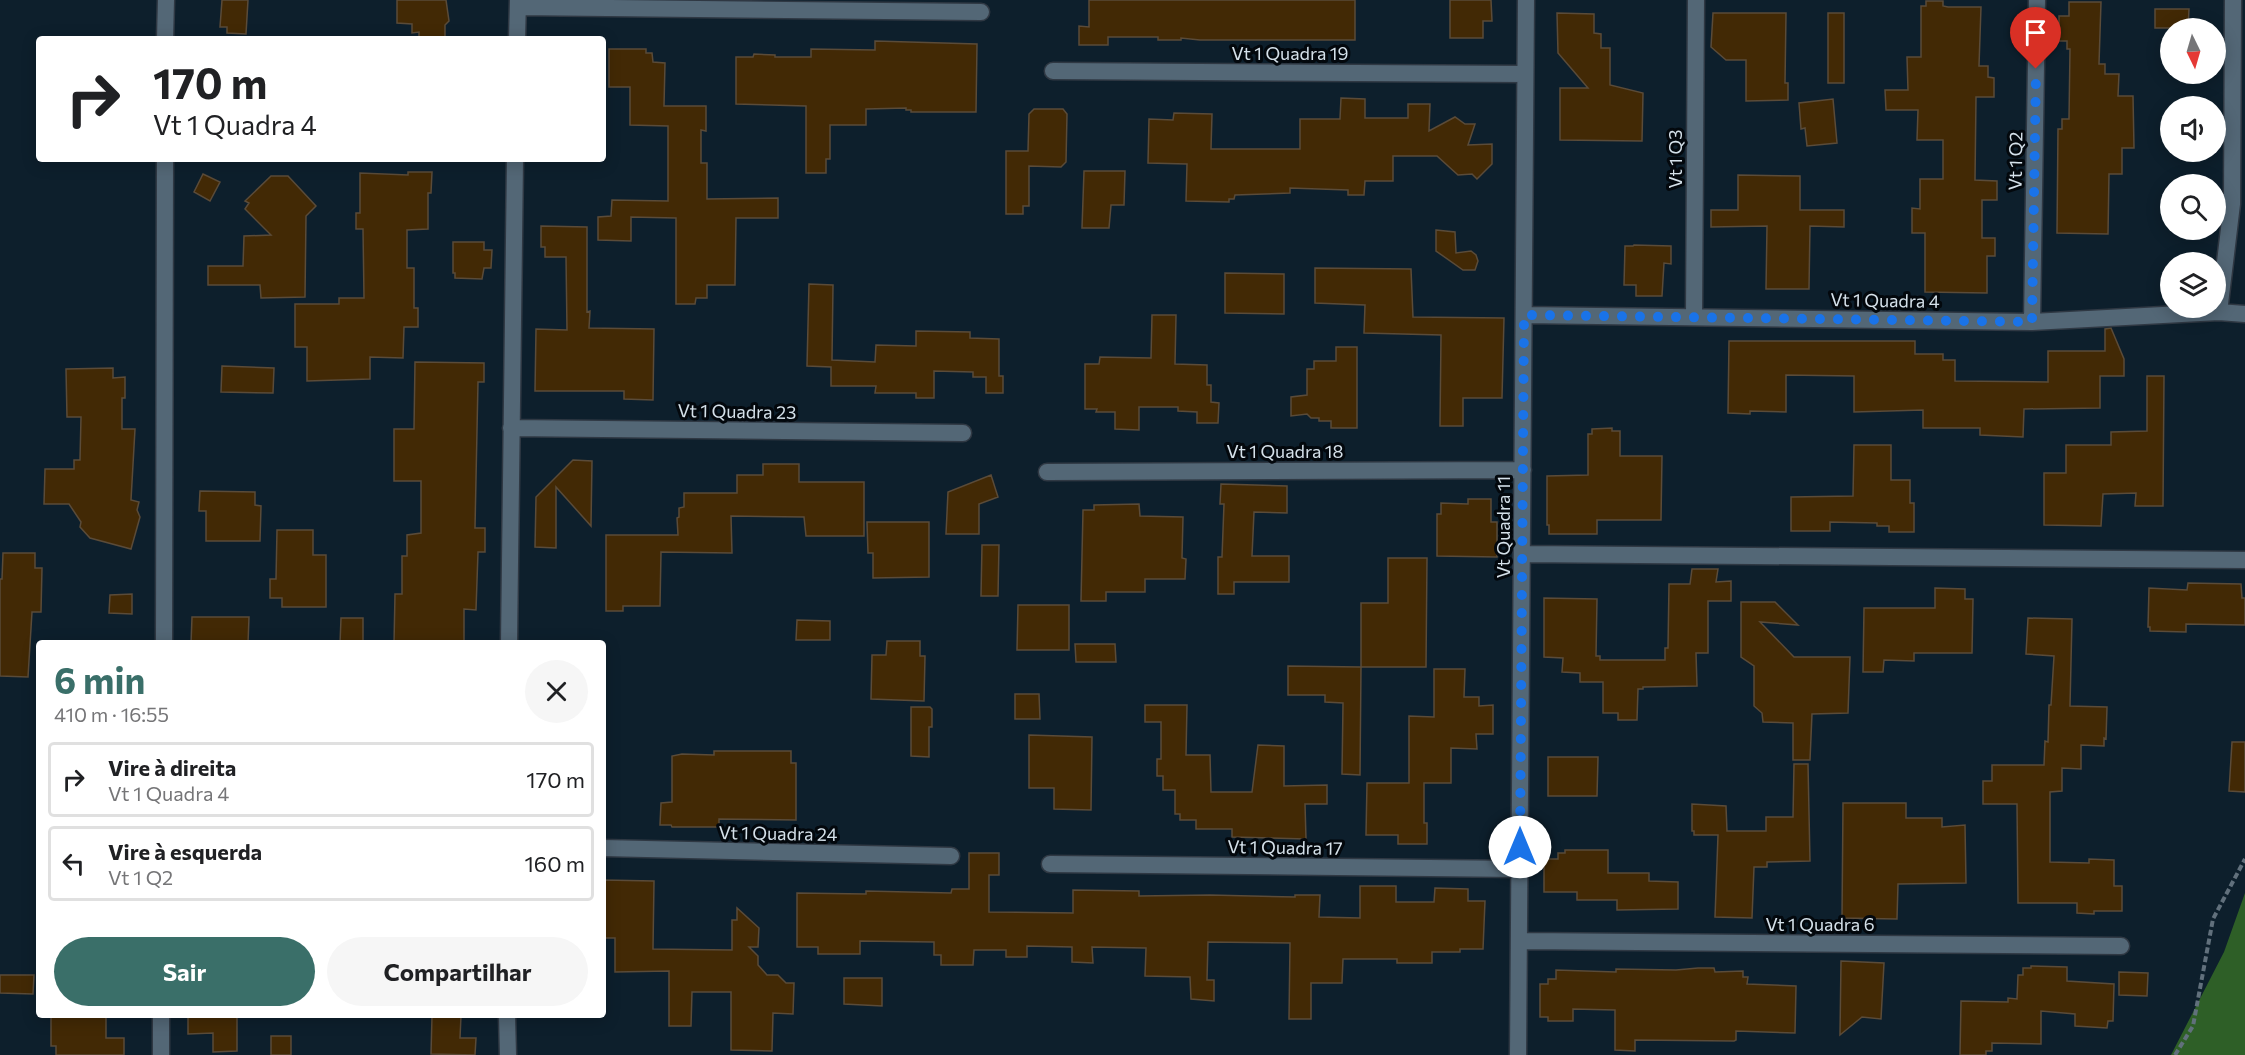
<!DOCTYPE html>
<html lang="pt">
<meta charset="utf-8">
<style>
body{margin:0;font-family:Commissioner,sans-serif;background:#f6f6f6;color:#202124;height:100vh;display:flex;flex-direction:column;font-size:22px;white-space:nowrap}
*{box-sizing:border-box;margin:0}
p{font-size:20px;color:#757577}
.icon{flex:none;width:33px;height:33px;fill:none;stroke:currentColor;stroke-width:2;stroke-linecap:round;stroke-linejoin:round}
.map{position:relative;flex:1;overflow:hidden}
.panel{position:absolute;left:36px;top:640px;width:570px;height:378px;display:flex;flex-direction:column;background:#fff;border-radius:6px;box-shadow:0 3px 15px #0003}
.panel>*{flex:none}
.hud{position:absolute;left:36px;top:36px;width:570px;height:126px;border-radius:6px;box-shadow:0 3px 15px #0003;background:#fff;color:#202124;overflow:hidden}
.needle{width:39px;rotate:175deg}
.controls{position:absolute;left:2160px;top:18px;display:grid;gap:12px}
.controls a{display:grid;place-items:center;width:66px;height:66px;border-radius:50%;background:#fff;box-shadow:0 3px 15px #0003;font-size:30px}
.pin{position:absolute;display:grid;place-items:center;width:51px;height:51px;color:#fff;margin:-62px -26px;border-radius:50% 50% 50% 0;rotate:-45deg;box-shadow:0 0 6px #0007}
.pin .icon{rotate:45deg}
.me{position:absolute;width:66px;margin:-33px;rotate:0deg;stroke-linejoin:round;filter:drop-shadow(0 0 4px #0008)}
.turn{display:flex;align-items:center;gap:21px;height:126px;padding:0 18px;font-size:27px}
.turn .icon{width:78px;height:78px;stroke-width:2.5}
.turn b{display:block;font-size:42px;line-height:51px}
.round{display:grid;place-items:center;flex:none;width:63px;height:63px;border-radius:32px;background:#f6f6f6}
.overview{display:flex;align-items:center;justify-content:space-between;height:102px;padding:0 18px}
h1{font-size:36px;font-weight:700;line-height:45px;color:#3a6f69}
.action{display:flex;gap:12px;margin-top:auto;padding:12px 18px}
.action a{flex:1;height:69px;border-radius:36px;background:#3a6f69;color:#fff;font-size:24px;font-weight:700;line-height:69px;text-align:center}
.action a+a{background:#f6f6f6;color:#202124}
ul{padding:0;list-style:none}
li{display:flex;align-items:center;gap:18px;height:75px;margin:0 12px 9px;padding:0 6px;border:3px solid #e0e0e0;border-radius:6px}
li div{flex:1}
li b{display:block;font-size:22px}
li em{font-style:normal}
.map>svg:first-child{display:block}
.forest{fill:#2e5f27}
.building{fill:#422905;stroke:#5a4b39;stroke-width:1.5}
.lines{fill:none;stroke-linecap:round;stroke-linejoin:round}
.minor-casing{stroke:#2f3843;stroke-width:19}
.path{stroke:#61707c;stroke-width:4;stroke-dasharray:6 3;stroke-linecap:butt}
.minor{stroke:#536776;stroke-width:16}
.route{stroke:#1a73e8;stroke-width:10;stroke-dasharray:0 18}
.labels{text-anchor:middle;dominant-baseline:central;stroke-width:6;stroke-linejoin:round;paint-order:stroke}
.street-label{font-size:18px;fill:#d5e1ea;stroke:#03080d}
</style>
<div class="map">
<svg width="2245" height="1055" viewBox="0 0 2245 1055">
<rect width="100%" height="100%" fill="#0d1f2c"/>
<path class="forest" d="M2245,893V1055H2171L2224,952Z"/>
<path class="building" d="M222,0H248L246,34L227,33V27H220Z
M397,0H446L449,21L445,25V37H419V32L412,33V24L397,23Z
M1089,0H1355V40H1200L1181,38V40H1158V37H1108V45H1079V26L1089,27Z
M1450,0H1491L1492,21H1483V38H1450Z
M1926,1H1943V6L1948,7H1981L1979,66H1988V77L1994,78V97H1976L1975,180L1997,181V200H1982V238H1995V256H1987V293L1925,292V233H1912V208L1920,209V179H1943V140H1917L1918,110H1886L1885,90H1908L1907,57H1921V6H1926Z
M2069,2H2101L2099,64H2105V74H2119L2118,96H2133L2134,148H2122V174H2109L2108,234L2057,233L2058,129H2062V119H2069L2070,49H2067V41H2059V16H2069Z
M2155,9H2189L2188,28H2155Z
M1557,13L1594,14V33L1601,34V48H1610V85L1643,93L1642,141L1560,140V88H1588L1558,53Z
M1713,13H1786L1785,83H1788V100L1746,101V60H1726L1711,47Z
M1828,13H1844V83H1828Z
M875,41L977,44L976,112H911V110H906V108L866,109V125H830V159H826V173H806V106L736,104V57H753L754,54L775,55V57H811V49L875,50Z
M609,49H646V53H652L653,62L665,63L664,106H706V131L701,130V163H707V199L778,198V218H736L735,285H707V298H696L695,304H676V218L631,217V241L598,240V217L611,216L612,200L668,201V126L630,125V87H609Z
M1341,98L1365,99V118H1408V104H1430L1429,131L1455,117L1465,124H1475L1468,145L1492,144V164L1477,179L1472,174L1458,175L1437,156H1393V181H1365L1364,195H1348V190L1290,188V193L1235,195L1234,199H1229V202L1186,201L1187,164L1148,163L1149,119L1173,120L1174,113L1212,114L1211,149H1300V119H1340Z
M1833,99L1837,143L1807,146L1805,128L1801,129L1799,103Z
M1034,109H1063L1067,114L1066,162L1061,167L1029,166V206H1023V214H1006V151H1028L1029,114Z
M1084,171H1125L1124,205H1111L1109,228H1082Z
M408,172H432L431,193H428V229L407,230V268H414V308H418V327H404L403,358L370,357V379L307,381V347H295V304H339V298H364L363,229H356V213H360V173L408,175Z
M203,174L220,182L210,201L194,192Z
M1738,175L1800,176V210H1844V227L1810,226L1809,289H1766L1767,226L1711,227V210H1738Z
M271,176H288L316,206L306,216L305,297L261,298L260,285H208V266H243L244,236L271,235L245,209L249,203L245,201Z
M541,226L587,227V312L590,311L589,328L654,329L653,400L624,399V391H535L536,329L567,330L566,257H545V247H541Z
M1436,230L1455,232L1456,253L1471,251L1476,255L1478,261L1475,270H1463L1436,251Z
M453,242H484V250H492L491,268H484L482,279L455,278V273H453Z
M1634,245L1671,246V264L1664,263L1662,296H1636V285H1624L1625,246H1633Z
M1315,268L1411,269L1413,317L1504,318L1502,398H1463V426H1440L1441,335L1364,333L1365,305L1315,303Z
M1225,273L1284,274V314L1225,313Z
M809,284L833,285L832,360L875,362L876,345L916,346V331L970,332V338L999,339V376H1003V393H986V377H973V372L934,371V398H916V393H875L876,386H831V367L807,366Z
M1152,315H1176L1175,364L1207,365V385H1211V402L1219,403L1218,423H1197V412L1178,411V407H1139V430L1115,429V412H1096L1097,409H1085V364H1099L1100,357L1151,358Z
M2111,328L2124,359V376H2100V408L2024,409L2023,437L1980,435V428H1923V410L1854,412V376L1786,375V412L1750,411V414L1728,413L1729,341H1915V354H1943V360H1955V381L2048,382V351H2105V329Z
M1336,347H1357V428H1331V421H1319V418H1311L1307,414L1291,416V397L1307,395V369H1314V361H1336Z
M415,362L484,363V382H478L475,528H485V552H478L476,610L464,609V644H394L395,594H402V556H407V535L421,533V481H394V429H414Z
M222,366L274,368L273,393L221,392Z
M113,368V378L125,377V398H122V429H135L131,500L139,502L137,510L140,517L131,549L90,538L80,527L81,522L69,504H44L45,469H74V460H80L81,417H67L66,369Z
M2147,376H2164L2163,506H2135L2136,493L2103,494L2101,526L2044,525V473H2066V445H2111V432L2147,431Z
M1612,428V431H1620V456H1662L1661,520H1597V534H1549V525H1547V476L1588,475V434H1592V429Z
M1854,445H1891V480H1910V503H1914V532H1889V526H1877V523L1830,522V531H1791V497L1853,496Z
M573,460L592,461L591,526L556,487V548L535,547L536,497Z
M763,464H799V482H864V536H806L804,517L731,516L732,553L661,552L660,606H623V611H606V535H678L677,518L679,517V508L684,507V493H737V475H763Z
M991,475L998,497L979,504V534H946L948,492Z
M1221,484L1287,486V513L1254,512L1252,556H1289V582H1234V594H1218V557H1222L1224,504H1220Z
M200,491L255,492V505L261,506L260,541H206V511H199Z
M1468,499H1491V522H1497V557L1437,556V514H1441V503L1468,504Z
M1139,504L1140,516L1183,517L1182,558L1186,559L1185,579H1145V592H1106V601H1081L1083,510H1094V505Z
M867,522H929V577L873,578V553H868Z
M277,530H313V555H326V607H282V598H270V579H276Z
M982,545H999L998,596H981Z
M3,553H35V568H42L41,612H32L28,677L0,676V579H2Z
M1388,558H1427L1426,667H1361L1360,775L1342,774L1343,703L1325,702V695H1288V666L1361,667V603H1388Z
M1692,569H1718L1716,582L1731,581V601H1708V653H1696L1697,686L1643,687V689H1638L1637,720H1618V713H1603V682H1580V673L1562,672L1563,658L1544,657V598L1597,599L1596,656H1600V660H1665V648H1668L1669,584H1690Z
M2188,583L2241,584L2242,598H2245V625L2186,624V632L2150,631V627H2148L2149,588L2187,590Z
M1935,588L1965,589V599H1973L1972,653H1914V661L1884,660L1883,672H1863L1864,608H1935Z
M132,594V614L109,613L110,595Z
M1741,602H1775L1798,625L1760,622L1794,657H1850L1848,713L1812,714L1810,760H1793V723L1763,722L1762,713L1754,706V666L1741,657Z
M1018,605H1069V650H1017Z
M192,617H249L248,644H191Z
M341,618H363V644H340Z
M2028,618L2072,619L2070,706L2107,707L2106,739L2104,738V746L2081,745V769L2062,768V791L2050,792V862L2089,863V859L2114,860V886H2122V911H2094V914L2077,913V903H2018L2017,804H1983V781H1992V765H2044L2045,741L2048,742L2049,705H2051L2054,656L2026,654Z
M797,620L830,621V640H796Z
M887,641H920V656H925L924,701L871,699L872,655H886Z
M1075,644H1115L1116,662H1076Z
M1434,669H1465L1464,697H1479V706L1493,705V734H1476L1477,749L1451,748V783H1424V823H1427V844H1398V835H1366L1367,783H1409V716L1434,717Z
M1015,694H1039L1040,719H1015Z
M1145,705H1187L1186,755H1210L1211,792H1252L1258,745L1284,746V786L1327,785V804H1305L1306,839L1232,837V829H1196V820H1180V814H1175V790H1163V776H1157V759H1161V722H1145Z
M911,707H930L932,709V727H929V757L911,756Z
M1029,735L1092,737L1091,810L1054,809V788H1029Z
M2232,742H2245V792L2229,791Z
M714,751H791V763H796V820L719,819V827H672L671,825H660L661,803L672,802V756L682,754L714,755Z
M1548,757H1598L1597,796H1548Z
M1794,764H1808L1810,861L1767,862V867H1754L1752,918L1715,917L1718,835H1694V831H1692V804L1726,806L1727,831H1766V817H1793Z
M1843,803H1906V818H1942V827L1965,825L1966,883L1898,884L1897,919L1842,918Z
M1565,850H1608V873H1649V881L1678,882V909L1617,910V900H1577V892H1544V859H1558V853H1565Z
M969,853H999V875H989V912L1073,913V890L1139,891V896L1210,895L1295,897V895H1320L1319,917L1360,918V886H1396V902H1434L1435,888L1468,889V901H1485L1483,949H1460V952H1432V963H1397V959H1343L1342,983H1311V1019H1289L1290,943L1208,942L1207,980H1214V1001L1191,999L1190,977L1145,976L1146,948L1092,947L1093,963L1072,962V947L1027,946V957H1006V950H974L973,965H941V955H934V942L860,941V954H818V947H797V893L866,894V891L951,893L952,889H969Z
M603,880L654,881L653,949L732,950V920H737V908L759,928L758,947H749L758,956V965L767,975H778L786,983H794L793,1014L773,1013L772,1051L731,1050V992H692L691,1026H669V971L615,972V938H603Z
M1841,961L1884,963L1881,1019L1862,1017L1840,1035Z
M2031,966L2067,967V981L2114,984L2113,1021H2108L2107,1028L2075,1026V1014L2041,1011V1044L1992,1043V1051H1986V1055H1960L1961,1001L2008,1002V998L2017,999L2018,975H2023V968H2031Z
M1698,968H1714L1715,972L1743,971V977H1748L1747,984L1796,986L1795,1033L1736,1031V1040L1734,1041L1635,1040V1051L1615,1050V1010L1573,1009V1021H1548V1017H1540V984H1548V979H1556V970L1616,972V969L1676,970Z
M2119,972L2148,973L2147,996L2119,995Z
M0,975H34L33,994L0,993Z
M844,978H882V1006L844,1004Z
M51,1016H106V1038H124V1055H56V1046H51Z
M188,1016H237V1051L213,1052V1033L188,1034Z
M432,1016H461L460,1038H476L475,1055L431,1054Z
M271,1036H291V1055H271Z"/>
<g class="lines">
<defs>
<path id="minor" d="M518,7L981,12
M165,39L166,0
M517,39L518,0
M1053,71L1525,74
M2219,312L2232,204L2233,0
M1524,315L2032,322L2219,312L2245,314
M1694,317L1696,0
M2032,322L2037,0
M511,428L963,433
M1047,472L1523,470
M1522,554L2245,560
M164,644L165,159
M509,644L515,159
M603,848L951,856
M1050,864L1520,869
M1519,941L2121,946
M507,1016L508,1055
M161,1055V1016
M1518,1055L1526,0"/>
</defs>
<use href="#minor" class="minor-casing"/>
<path class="path" d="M2175,1055L2193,1026L2213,919L2245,859"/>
<use href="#minor" class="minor"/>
</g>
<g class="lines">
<path class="route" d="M1520,847L1524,315L2032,322L2036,69"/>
</g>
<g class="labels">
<g class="street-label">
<text x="1290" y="53">Vt 1 Quadra 19</text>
<text transform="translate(1675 159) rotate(-90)">Vt 1 Q3</text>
<text transform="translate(2015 161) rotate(-89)">Vt 1 Q2</text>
<text transform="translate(1885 300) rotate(1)">Vt 1 Quadra 4</text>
<text transform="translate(737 411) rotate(1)">Vt 1 Quadra 23</text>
<text x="1285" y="451">Vt 1 Quadra 18</text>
<text transform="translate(1503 527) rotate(-90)">Vt Quadra 11</text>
<text transform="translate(778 833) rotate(1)">Vt 1 Quadra 24</text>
<text transform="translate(1285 847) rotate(1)">Vt 1 Quadra 17</text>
<text x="1820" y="924">Vt 1 Quadra 6</text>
</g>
</g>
</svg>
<div class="controls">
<a><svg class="needle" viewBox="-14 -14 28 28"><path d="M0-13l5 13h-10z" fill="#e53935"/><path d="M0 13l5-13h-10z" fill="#757577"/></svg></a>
<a><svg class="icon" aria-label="sound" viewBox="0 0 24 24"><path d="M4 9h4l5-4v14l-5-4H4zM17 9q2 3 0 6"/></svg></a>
<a><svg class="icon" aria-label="search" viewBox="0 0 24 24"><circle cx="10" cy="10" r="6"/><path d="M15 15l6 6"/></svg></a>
<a><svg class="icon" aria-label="layers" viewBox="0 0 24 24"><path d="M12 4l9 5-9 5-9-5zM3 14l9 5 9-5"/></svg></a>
</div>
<div class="pin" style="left:2036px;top:69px;background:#d93025"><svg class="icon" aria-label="arrive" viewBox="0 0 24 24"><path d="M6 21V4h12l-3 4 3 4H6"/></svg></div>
<svg class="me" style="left:1520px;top:847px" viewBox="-20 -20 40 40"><circle r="19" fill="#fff"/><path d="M0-13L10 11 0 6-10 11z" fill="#1a73e8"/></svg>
<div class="hud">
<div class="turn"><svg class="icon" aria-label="right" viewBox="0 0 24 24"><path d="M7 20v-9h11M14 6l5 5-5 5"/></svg><div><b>170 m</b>Vt 1 Quadra 4</div></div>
</div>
<section class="panel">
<div class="overview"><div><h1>6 min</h1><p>410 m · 16:55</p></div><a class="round"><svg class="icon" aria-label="close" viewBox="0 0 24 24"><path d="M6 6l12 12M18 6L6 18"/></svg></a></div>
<ul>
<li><svg class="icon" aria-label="right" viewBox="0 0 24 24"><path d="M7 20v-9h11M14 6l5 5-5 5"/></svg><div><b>Vire à direita</b><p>Vt 1 Quadra 4</p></div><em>170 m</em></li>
<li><svg class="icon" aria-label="left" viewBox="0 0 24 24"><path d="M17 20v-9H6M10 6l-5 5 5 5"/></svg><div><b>Vire à esquerda</b><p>Vt 1 Q2</p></div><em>160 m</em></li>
</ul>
<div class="action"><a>Sair</a><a>Compartilhar</a></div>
</section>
</div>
